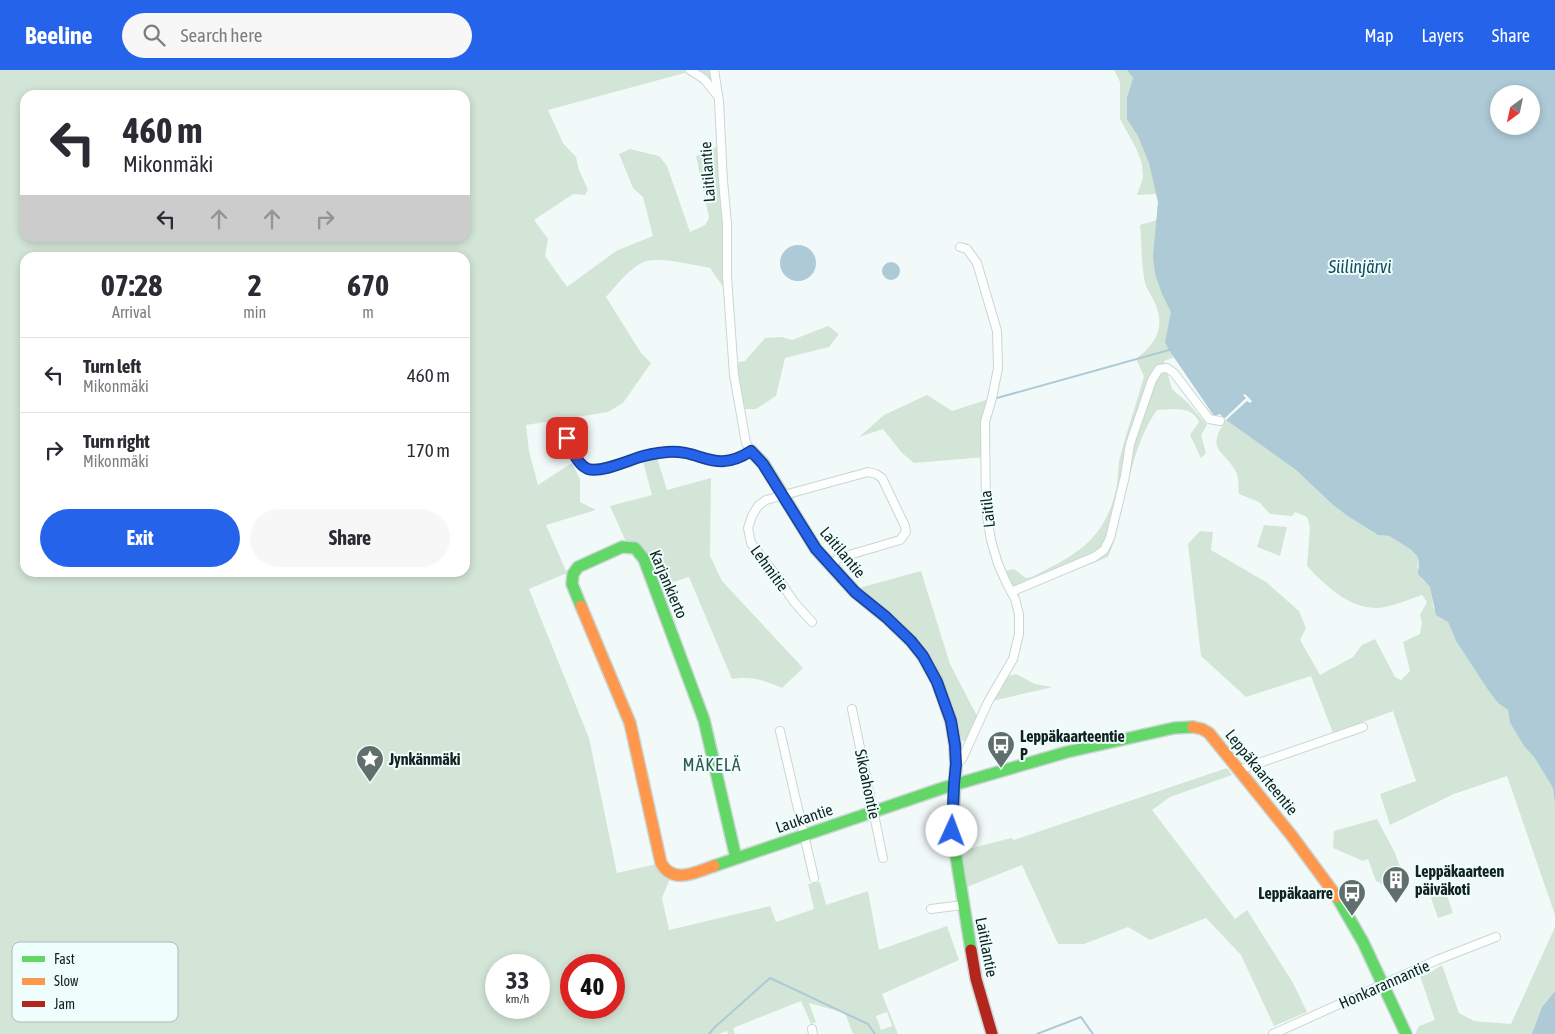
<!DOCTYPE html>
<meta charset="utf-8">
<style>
body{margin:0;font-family:"Asap Condensed",sans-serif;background:#f7f7f7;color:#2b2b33;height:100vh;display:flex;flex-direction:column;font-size:19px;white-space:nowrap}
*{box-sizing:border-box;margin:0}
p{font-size:16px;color:#7c7c81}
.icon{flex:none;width:28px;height:28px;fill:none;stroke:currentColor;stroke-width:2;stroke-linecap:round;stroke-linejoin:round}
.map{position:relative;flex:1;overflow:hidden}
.drawer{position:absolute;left:20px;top:182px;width:450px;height:325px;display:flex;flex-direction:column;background:#fff;border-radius:15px;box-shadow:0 2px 8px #0003}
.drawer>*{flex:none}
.top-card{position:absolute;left:20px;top:20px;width:450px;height:152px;border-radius:15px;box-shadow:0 2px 8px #0003;background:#fff;color:#2b2b33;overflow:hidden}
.needle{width:32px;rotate:213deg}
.buttons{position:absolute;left:1490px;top:15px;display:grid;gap:10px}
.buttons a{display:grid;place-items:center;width:50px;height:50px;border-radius:50%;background:#fff;box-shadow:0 2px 8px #0003;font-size:25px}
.speed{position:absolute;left:485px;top:884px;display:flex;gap:10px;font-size:25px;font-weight:700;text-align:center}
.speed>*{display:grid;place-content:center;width:65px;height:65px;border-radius:50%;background:#fff;box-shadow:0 2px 8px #0003;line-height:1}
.speed small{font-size:12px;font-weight:400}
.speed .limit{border:8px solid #d22;background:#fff;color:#111}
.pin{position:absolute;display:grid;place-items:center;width:42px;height:42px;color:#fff;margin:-21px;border-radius:10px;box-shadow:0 2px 8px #0006}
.me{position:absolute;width:55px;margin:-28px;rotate:2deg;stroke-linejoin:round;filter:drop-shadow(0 0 4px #0008)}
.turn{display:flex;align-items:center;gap:18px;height:105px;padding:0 20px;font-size:22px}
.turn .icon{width:65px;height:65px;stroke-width:2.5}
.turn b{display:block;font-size:35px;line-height:42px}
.lanes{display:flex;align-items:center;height:48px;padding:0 20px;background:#0003;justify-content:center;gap:25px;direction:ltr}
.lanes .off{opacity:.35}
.eta{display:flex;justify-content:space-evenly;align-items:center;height:85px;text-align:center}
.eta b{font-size:30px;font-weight:700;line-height:35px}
.button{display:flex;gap:10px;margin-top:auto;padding:10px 20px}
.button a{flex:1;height:58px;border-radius:30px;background:#2563eb;color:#fff;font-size:20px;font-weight:700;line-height:58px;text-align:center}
.button a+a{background:#f7f7f7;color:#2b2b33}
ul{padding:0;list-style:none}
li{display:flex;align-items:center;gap:15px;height:75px;padding:0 20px;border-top:1px solid #e1e1e2}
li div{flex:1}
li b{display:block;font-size:19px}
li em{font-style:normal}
header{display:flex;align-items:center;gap:30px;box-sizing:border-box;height:70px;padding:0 25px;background:#2563eb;color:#fff}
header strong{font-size:24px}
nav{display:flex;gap:28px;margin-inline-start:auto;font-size:18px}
.search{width:350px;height:45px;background:#f7f7f7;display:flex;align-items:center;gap:12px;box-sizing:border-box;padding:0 18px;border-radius:28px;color:#7c7c81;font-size:19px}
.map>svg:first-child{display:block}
.green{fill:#d3e5d7;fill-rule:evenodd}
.water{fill:#adcad6;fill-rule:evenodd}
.pier{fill:#f2faf9}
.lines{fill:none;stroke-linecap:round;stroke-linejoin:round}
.stream{stroke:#adcad6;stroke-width:2}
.street-casing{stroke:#cad6d4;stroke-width:10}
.fast-casing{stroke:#cad6d4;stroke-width:14}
.slow-casing{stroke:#cad6d4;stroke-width:14}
.jam-casing{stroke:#cad6d4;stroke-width:14}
.street{stroke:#fdfefe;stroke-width:8}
.fast{stroke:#63d668;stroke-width:11}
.slow{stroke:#ff974d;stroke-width:11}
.jam{stroke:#b3261e;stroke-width:11}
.route-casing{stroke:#184099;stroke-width:12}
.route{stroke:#2563eb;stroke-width:9}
.labels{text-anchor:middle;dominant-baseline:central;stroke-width:4;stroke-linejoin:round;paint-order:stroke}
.street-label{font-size:16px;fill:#122220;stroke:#eefefc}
.poi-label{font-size:16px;font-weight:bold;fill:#122220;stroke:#eefefc;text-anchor:start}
.water-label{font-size:18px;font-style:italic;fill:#174a5e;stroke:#eefefc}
.neighbourhood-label{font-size:18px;letter-spacing:1px;fill:#325652;stroke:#eefefc}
.key{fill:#eefefc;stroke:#acbcba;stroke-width:1}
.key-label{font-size:14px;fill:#122220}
</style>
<header>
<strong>Beeline</strong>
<div class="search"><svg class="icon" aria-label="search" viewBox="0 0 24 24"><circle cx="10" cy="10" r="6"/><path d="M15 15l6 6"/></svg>Search here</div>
<nav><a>Map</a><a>Layers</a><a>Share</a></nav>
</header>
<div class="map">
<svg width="1555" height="964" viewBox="0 0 1555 964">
<rect width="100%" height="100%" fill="#f2faf9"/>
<path class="green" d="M0,0H714L719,31L692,1L548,40L563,73L576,87L579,100L588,120L585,125L573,124L534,150L548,169L545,186L567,217L616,181L653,166L643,127L633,118L619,84L630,79L659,86L667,96L690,162L705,155L709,148L696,86L721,75L728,224L710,198C694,195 662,187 647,191C633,194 616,216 606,227L641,283L651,293L623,333L608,342L526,355L529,381L538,415L572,393L580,409V432L596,440L546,455L567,503L529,519L589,668L617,803L661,793L671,806L662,828L669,860L770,836L776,852L814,839L808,814L820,812L826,835L868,821L879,880L947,856L959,890L882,924L898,964H853L845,943L809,933L816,952L811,954L801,931L733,958L735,964H728L727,961L718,964H0ZM25,25H465V168H25ZM25,188H465V502H25ZM496,895H539V938H496ZM571,895H614V938H571ZM887,942L892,956L881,960L876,946Z
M1114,0H1162L1197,279L1164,291L1172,319L1188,333L1207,355L1201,365L1206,383L1201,388L1190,365L1199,352C1191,335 1174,340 1157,340C1132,375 1125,430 1114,472L1108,487L1020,523L1015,529L998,494L1005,501L1014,499L1026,508L1032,507C1073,486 1102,473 1115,424C1119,411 1117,396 1121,383C1128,357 1137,332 1144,306L1136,289C1155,274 1166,259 1155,233C1152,226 1147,220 1145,213C1141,194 1142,174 1140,155L1157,150L1158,132L1156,124L1137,125L1143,108L1142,94L1136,78L1120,49V12Z
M828,256L839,264L829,277L785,288L776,326L756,339H745L737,302L739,292L745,291L765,268L782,267L792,270Z
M927,325L952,341L992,328L985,352L986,387L914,393L902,383L883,359L859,367L884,345Z
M1226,350L1296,400L1333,435L1349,447L1378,465L1389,466L1410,479L1417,486L1419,491L1417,497L1422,509L1430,517L1432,521L1433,537L1448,552L1456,571L1488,620L1498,633L1508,640L1510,653L1524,676L1534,687L1553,718L1555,735V845L1507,706L1454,724L1390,755L1380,724L1416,711L1393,641L1333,663L1311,606L1246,627L1201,586L1188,474L1200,461L1213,462L1211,480L1266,512L1299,541L1306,558L1300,570L1320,605L1353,587L1362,575L1375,569L1395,607L1401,610L1410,601L1403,572L1420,564L1422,552L1420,545L1427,532L1422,525C1410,529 1398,534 1385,537C1353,543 1327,517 1307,496L1310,457L1307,447L1295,442L1292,446L1270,444L1259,432L1239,424C1238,418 1239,409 1237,404C1225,379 1204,382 1226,350Z
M657,388L667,420L711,408L710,486L722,511L803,598L782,618C764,610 752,606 732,609L689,507L655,518L644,489L628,476L610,436L652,425L643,392Z
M1264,455L1287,457L1280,486L1257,477Z
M921,501L950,594L977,646L966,672L959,669L939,609L889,544L859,518Z
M1016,604L1035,614L1053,617L988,632L1002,608Z
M1227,698L1232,705L1170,727L1152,740L1235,849L1247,840L1293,913L1307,942L1274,956L1241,885L1206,848L1150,870L1128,857L1084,874H1058L1022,795L967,817L961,781L1011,768L1014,770Z
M1377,749L1395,783L1402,802L1392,805L1390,813L1384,815L1376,811L1368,789L1363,791L1333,778L1334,761Z
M1443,814L1453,843L1438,848L1428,819Z
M1555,857V921L1542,937L1555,964H1415L1419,956L1435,950L1420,906L1426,905L1442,895L1459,943L1474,951L1511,954Z"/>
<path class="water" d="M1127,0H1555V735L1553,718L1534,687L1524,676L1510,653L1508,640L1498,633L1488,620L1456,571L1448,552L1436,545L1430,517L1418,504L1419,491L1417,486L1410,479L1389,466L1378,465L1349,447L1333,435L1296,400L1226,350L1220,344L1214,346L1169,280L1165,272L1171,242L1162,224L1155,204L1153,186L1158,132L1149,93L1138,66L1127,49V28L1133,8ZM1499,24H1531V56H1499Z
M780 193a18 18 0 1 1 36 0a18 18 0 1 1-36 0Z
M882 201a9 9 0 1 1 18 0a9 9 0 1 1-18 0Z
M1555,921V964H1532L1542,937Z"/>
<path class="pier" d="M1245,324L1252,331L1250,333L1247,331L1226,350L1224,349L1246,328L1243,325Z"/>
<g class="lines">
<path class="stream" d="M997,328L1169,280
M709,964L715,957L770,908L868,954L875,964
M1037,964L1081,947L1093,964"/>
<defs>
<path id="street" d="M690,0L704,9L716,24
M567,367C572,378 576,395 588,399C601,403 627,391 640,387C649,384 658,383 667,382C702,379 714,405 751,381L746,373L734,305L727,206V153L723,111L719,31L714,0
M1011,522L1094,487L1104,480L1110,468L1125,406L1130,374L1152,310L1159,299L1167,298L1174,303L1209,349L1220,351
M812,552L794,532L776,505L751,473L748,458L752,446L758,436L766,430L868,402L876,404L882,408L905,456L906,462L900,470L839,488L830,495
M852,639L883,788
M780,661L814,808
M956,694L962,689L988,632L1013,589L1019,564V544L1015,529L1006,512L998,494L991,470L986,441L985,352L992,328L998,298L997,261L977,193L967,179L960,177
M1239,700L1363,657
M931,839L963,835
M812,959L813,964
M1273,964L1437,890L1496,867"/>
<path id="fast" d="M751,381L763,393L816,479L855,522L886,547L911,571L923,586L937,611L951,651L955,675L956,694L952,761L971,880
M581,536L572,514L573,504L578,497L622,477L635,478L644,489L704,650L736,788
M714,796L943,718L1067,682L1174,658L1193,657
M1337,827L1363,872L1406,964"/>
<path id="slow" d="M581,536L630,653L661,793C673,815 696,802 714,796
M1193,657L1202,659L1209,663L1292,766L1337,827"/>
<path id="jam" d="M971,880L976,909L992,964"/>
</defs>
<use href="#street" class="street-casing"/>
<use href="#fast" class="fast-casing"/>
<use href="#slow" class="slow-casing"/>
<use href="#jam" class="jam-casing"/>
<use href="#street" class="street"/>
<use href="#fast" class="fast"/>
<use href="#slow" class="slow"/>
<use href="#jam" class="jam"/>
</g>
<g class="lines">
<defs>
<path id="route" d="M567,368C572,378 576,394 588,399C601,403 627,391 640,387C649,384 658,383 667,382C702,379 714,405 751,381L763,394L816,479L855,522L886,547L911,571L923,586L937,612L951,651L955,675L956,694L954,714L952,761"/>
</defs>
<use href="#route" class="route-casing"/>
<use href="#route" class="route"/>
</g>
<defs>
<symbol id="bus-pin" viewBox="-11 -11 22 30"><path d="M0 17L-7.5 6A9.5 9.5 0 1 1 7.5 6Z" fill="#606e6c" stroke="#eefefc"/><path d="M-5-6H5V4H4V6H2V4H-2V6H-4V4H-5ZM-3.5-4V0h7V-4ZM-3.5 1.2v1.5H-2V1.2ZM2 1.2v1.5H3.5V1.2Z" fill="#fff"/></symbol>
<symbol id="sight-pin" viewBox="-11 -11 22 30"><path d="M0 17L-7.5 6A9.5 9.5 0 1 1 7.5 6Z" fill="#606e6c" stroke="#eefefc"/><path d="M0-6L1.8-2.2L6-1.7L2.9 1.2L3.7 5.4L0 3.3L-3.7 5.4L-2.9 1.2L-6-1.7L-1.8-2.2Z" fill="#fff"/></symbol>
<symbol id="building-pin" viewBox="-11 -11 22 30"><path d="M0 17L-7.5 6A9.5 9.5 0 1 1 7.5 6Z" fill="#606e6c" stroke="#eefefc"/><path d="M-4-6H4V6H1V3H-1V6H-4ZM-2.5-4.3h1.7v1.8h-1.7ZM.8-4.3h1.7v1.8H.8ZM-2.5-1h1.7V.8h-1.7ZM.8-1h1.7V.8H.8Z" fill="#fff"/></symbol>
</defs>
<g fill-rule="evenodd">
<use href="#bus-pin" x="985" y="659" width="32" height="43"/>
<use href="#sight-pin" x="354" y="673" width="32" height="43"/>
<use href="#building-pin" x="1380" y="794" width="32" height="43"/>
<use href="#bus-pin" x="1336" y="807" width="32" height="43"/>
</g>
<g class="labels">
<g class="street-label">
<text transform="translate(707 102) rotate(-94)">Laitilantie</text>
<text transform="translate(987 439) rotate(-96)">Laitila</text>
<text transform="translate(843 482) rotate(50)">Laitilantie</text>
<text transform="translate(770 498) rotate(54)">Lehmitie</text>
<text transform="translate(669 514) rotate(67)">Karjankierto</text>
<text transform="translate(1262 702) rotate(51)">Leppäkaarteentie</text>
<text transform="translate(868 714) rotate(78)">Sikoahontie</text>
<text transform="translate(804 748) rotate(-19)">Laukantie</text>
<text transform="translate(987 877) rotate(79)">Laitilantie</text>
<text transform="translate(1384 914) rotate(-24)">Honkarannantie</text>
</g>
<g class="poi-label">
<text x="1020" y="666">Leppäkaarteentie<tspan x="1020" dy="18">P</tspan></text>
<text x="389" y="689">Jynkänmäki</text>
<text x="1415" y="801">Leppäkaarteen<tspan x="1415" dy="18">päiväkoti</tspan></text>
<text x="1333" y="823" text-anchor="end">Leppäkaarre</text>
</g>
<g class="water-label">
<text x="1360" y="196">Siilinjärvi</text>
</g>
<g class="neighbourhood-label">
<text x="712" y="694">MÄKELÄ</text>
</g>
</g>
<rect x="12" y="872" width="166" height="80" rx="8" class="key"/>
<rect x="22" y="886" width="23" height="6" fill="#63d668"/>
<rect x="22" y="908" width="23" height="7" fill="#ff974d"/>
<rect x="22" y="931" width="23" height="6" fill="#b3261e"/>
<g class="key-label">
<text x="54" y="894">Fast</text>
<text x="54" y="916">Slow</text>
<text x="54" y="939">Jam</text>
</g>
</svg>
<div class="buttons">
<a><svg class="needle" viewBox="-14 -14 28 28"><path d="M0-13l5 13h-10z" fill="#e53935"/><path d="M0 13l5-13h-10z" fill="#7c7c81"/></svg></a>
</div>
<div class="speed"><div>33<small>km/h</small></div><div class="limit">40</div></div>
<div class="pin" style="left:567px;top:368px;background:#d93025"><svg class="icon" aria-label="arrive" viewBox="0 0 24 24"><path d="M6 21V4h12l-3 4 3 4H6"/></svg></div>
<svg class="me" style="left:952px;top:761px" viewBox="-20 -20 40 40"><circle r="19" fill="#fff"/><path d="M0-13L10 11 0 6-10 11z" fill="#2563eb"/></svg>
<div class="top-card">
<div class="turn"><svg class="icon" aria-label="left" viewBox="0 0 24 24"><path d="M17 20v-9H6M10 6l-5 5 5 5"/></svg><div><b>460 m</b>Mikonmäki</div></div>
<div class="lanes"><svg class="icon" aria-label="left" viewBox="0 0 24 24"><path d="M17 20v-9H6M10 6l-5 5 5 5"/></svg><svg class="icon off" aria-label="ahead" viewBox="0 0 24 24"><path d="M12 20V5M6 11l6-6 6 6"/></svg><svg class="icon off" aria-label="ahead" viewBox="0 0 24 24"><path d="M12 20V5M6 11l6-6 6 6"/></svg><svg class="icon off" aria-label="right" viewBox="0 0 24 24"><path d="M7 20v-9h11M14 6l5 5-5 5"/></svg></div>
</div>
<section class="drawer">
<div class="eta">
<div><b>07:28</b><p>Arrival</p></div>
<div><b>2</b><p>min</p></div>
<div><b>670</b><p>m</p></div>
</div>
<ul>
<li><svg class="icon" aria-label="left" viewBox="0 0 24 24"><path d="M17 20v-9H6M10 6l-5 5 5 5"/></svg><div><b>Turn left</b><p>Mikonmäki</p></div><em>460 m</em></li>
<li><svg class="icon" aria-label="right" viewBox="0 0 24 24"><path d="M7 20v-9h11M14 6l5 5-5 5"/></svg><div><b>Turn right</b><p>Mikonmäki</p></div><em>170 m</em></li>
</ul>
<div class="button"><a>Exit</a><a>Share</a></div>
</section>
</div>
